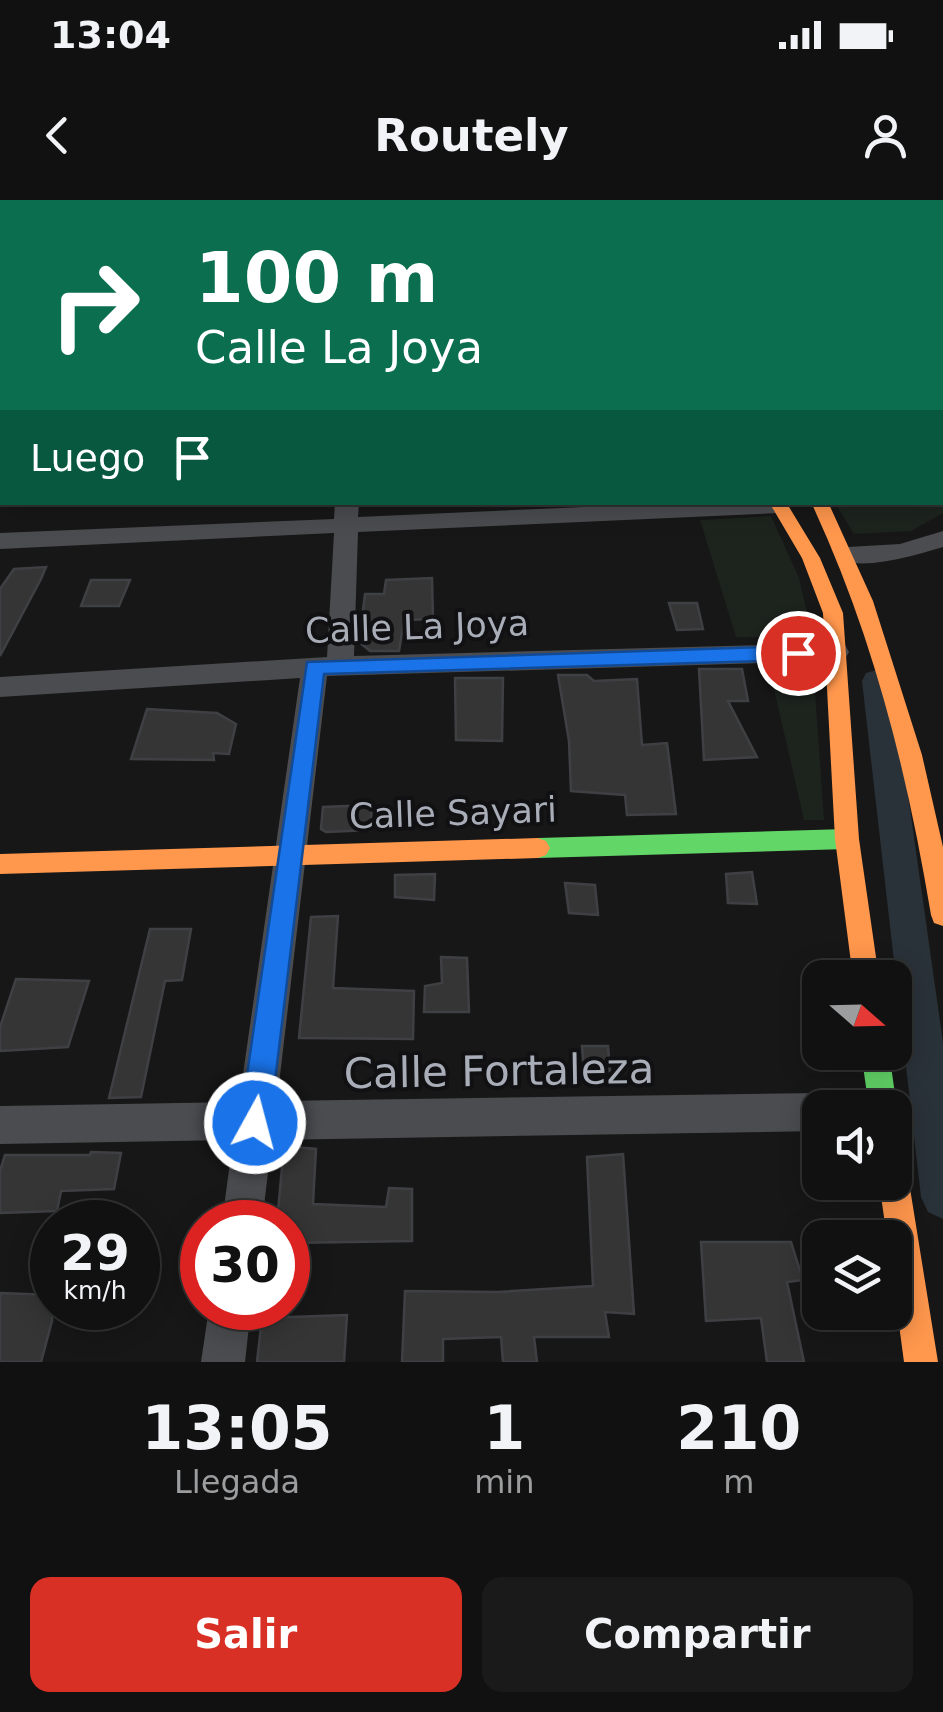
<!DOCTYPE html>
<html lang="es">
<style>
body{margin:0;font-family:"DejaVu Sans",sans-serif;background:#1a1a1a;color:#f1f3f6;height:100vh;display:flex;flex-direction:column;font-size:38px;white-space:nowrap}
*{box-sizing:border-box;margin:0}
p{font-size:32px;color:#9c9d9f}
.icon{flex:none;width:55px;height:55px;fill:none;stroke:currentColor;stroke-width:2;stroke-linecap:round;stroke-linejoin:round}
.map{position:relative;height:1162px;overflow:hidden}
.panel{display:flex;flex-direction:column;background:#111;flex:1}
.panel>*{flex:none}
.banner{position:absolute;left:0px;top:0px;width:945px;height:305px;box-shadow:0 5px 25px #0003,0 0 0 2px #303131;background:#0b6e4f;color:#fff;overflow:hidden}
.needle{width:65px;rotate:110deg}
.fabs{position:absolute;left:802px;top:760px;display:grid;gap:20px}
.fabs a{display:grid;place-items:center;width:110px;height:110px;border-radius:20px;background:#111;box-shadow:0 5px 25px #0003,0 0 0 2px #303131;font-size:50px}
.speed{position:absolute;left:30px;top:1000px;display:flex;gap:20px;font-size:50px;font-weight:700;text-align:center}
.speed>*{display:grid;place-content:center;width:130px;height:130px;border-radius:50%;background:#111;box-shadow:0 5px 25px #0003,0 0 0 2px #303131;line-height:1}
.speed small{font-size:25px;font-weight:400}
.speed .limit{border:15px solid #d22;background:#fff;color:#111}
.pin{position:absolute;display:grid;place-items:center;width:85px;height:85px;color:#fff;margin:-42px;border:5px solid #fff;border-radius:50%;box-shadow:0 2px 10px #0007}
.me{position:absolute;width:110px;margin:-55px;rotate:7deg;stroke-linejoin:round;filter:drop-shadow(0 0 8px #0008)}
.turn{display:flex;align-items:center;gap:35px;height:210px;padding:0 30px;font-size:45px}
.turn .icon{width:130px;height:130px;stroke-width:2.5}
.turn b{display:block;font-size:70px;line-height:85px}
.then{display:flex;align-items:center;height:95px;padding:0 30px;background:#0003;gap:20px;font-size:38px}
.eta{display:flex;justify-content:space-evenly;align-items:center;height:170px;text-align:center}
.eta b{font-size:60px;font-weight:700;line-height:70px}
.action{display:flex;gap:20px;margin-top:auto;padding:20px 30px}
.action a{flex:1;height:115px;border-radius:20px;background:#d93025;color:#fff;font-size:40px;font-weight:700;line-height:115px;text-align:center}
.action a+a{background:#1a1a1a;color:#f1f3f6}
.status{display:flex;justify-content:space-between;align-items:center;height:70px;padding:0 50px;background:#111;direction:ltr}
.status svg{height:28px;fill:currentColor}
header{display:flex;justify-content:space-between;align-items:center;height:130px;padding:0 30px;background:#111;font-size:45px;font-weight:700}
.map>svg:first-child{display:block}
.green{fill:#1d241e}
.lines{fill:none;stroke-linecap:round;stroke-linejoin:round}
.canal{fill:#2a3239;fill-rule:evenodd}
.building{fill:#353536;stroke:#3f4043;stroke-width:2.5}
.lane{fill:#4b4c50;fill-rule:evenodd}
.street{fill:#4b4c50;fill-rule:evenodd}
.fast{fill:#63d668;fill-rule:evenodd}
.slow{fill:#ff974d;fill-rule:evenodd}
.route{fill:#1a73e8;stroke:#114b97;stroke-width:2.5}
.labels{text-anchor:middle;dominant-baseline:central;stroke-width:8;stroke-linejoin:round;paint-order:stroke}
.street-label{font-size:35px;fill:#a8adb8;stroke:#111113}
.near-street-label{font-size:42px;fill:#a8adb8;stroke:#111113}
</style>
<div class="status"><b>13:04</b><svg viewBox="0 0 49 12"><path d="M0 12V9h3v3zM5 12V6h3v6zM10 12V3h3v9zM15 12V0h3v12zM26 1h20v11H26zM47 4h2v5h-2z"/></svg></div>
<header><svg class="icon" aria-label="back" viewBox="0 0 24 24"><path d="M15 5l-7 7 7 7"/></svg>Routely<svg class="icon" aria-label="person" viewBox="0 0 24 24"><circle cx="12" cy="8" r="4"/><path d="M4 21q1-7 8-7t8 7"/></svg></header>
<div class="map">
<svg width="943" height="1162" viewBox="0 0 943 1162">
<rect width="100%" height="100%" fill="#171717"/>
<path class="green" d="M943,270V313L911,331L854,334L835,303L942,302Z
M771,316L799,378L813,438L736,437L700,320Z
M813,463L824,620H804L769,467Z"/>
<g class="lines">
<path class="canal" d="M506,0H524L526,2H508Z
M877,470L888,473L892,481L943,843V1019L928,1012L921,997L862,481L866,473Z"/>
</g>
<path class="building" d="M46,367L41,379L0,456V389L14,369Z
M432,378L433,419L404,420L399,451H370L359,442L365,394H384L386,380Z
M91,380H130L119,406H81Z
M669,403H697L703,429L677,430Z
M699,469H742L748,501H728L757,557L704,560Z
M558,475H587L594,481L637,479L642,545L667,543L676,614L627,615L625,595L571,591L569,541Z
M455,478H503L502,541L456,540Z
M147,509L217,513L236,524L229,554L213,553L214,560L131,559Z
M372,605L370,630L326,632L321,629L323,607Z
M752,672L757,704L728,703L726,674Z
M435,674L434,700L395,697V675Z
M565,683L595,685L598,715L569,713Z
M338,716L333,788L414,791L413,839L299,838L311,717Z
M150,729H191L182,780L165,781L141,897L109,898Z
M441,757L467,758L469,812H424L425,786L442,783Z
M16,779L89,781L68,847L0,851V827Z
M582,846H608L610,871H584Z
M284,946L316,949L313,1004L386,1007L389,988L412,989V1041L288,1043V1022H277Z
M91,952L121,953L114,989L61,991L57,1011L0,1013V971L5,955H90Z
M623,954L634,1114L605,1112L609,1137H534L537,1162H503L501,1137L443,1139V1162H402L405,1091L498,1092L593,1086L587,957Z
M701,1042H791L803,1080L787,1082L804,1162H767L761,1118L706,1121Z
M0,1093L52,1095V1121L41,1162H0Z
M347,1115L344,1162H257L262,1118Z"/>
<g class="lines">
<path class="lane" d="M942,31H943V37H942Z"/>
<path class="street" d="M166,0H203L204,2H168Z
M783,0H799L800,2H784Z
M0,34L2,35V45H0Z
M942,111H943V123H942Z
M2,161V175L0,176V162Z
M0,224H2V236H0Z
M942,249H943V263H942Z
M335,302H359L358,317L697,302H788L791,306L779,313L358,332L354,456L836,443L845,445L849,452L845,459L836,461L327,476L277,901L820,893L833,899L837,908H820V931L272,940L262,1022H222L233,940L0,944V906L239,902L300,478L0,497V477L327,457L334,333L0,349V333L334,319Z
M943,331V347C920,354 852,375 836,355L848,347L900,344Z
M209,1108H251L245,1162H201Z"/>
<path class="fast" d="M490,0H504L505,2H492Z
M528,0H542L543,2H530Z
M847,629L855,632L859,639L855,646L847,649L538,658L530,655L526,648L530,641L538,638Z
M861,852H889L897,908L895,913V908H869Z"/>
<path class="slow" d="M0,0L6,2L2,10L0,9Z
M769,302H786L820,358L843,413L859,639L879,778H853L835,639L823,413L802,358Z
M811,302H828L873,401L922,555L943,647V726L934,723L931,715C907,571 873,435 811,302Z
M538,638L546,641L550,648L546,655L538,658L0,674V654Z
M895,968L905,971L909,982L938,1162H904L895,1095V1038H887L879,982H895Z"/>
</g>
<path class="route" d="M798,446L808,453L798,460L324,474L270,923L265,933L255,937L245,933L240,923L307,462Z"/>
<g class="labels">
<g class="street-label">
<text transform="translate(417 427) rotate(-2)">Calle La Joya</text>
<text transform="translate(453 613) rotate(-2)">Calle Sayari</text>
</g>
<g class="near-street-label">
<text transform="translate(499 871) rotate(-1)">Calle Fortaleza</text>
</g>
</g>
</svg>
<div class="fabs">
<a><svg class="needle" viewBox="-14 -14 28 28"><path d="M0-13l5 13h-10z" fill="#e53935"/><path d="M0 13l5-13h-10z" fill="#9c9d9f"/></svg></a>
<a><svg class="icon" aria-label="sound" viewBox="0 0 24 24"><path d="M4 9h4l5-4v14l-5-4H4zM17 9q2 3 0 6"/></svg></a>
<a><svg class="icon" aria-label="layers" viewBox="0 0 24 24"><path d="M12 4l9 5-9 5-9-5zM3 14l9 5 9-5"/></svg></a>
</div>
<div class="speed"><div>29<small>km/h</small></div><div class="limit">30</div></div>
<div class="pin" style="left:798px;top:453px;background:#d93025"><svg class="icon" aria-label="arrive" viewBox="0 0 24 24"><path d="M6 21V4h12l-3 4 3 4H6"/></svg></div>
<svg class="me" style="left:255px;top:923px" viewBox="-20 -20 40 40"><circle r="17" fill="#1a73e8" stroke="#fff" stroke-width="3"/><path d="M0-11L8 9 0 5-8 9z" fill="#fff"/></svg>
<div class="banner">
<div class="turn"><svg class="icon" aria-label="right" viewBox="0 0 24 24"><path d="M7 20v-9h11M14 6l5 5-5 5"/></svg><div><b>100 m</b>Calle La Joya</div></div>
<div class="then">Luego<svg class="icon" aria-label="arrive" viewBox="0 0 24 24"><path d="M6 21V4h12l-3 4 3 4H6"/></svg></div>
</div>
</div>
<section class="panel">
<div class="eta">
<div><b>13:05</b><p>Llegada</p></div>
<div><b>1</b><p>min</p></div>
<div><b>210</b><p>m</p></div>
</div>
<div class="action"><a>Salir</a><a>Compartir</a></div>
</section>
